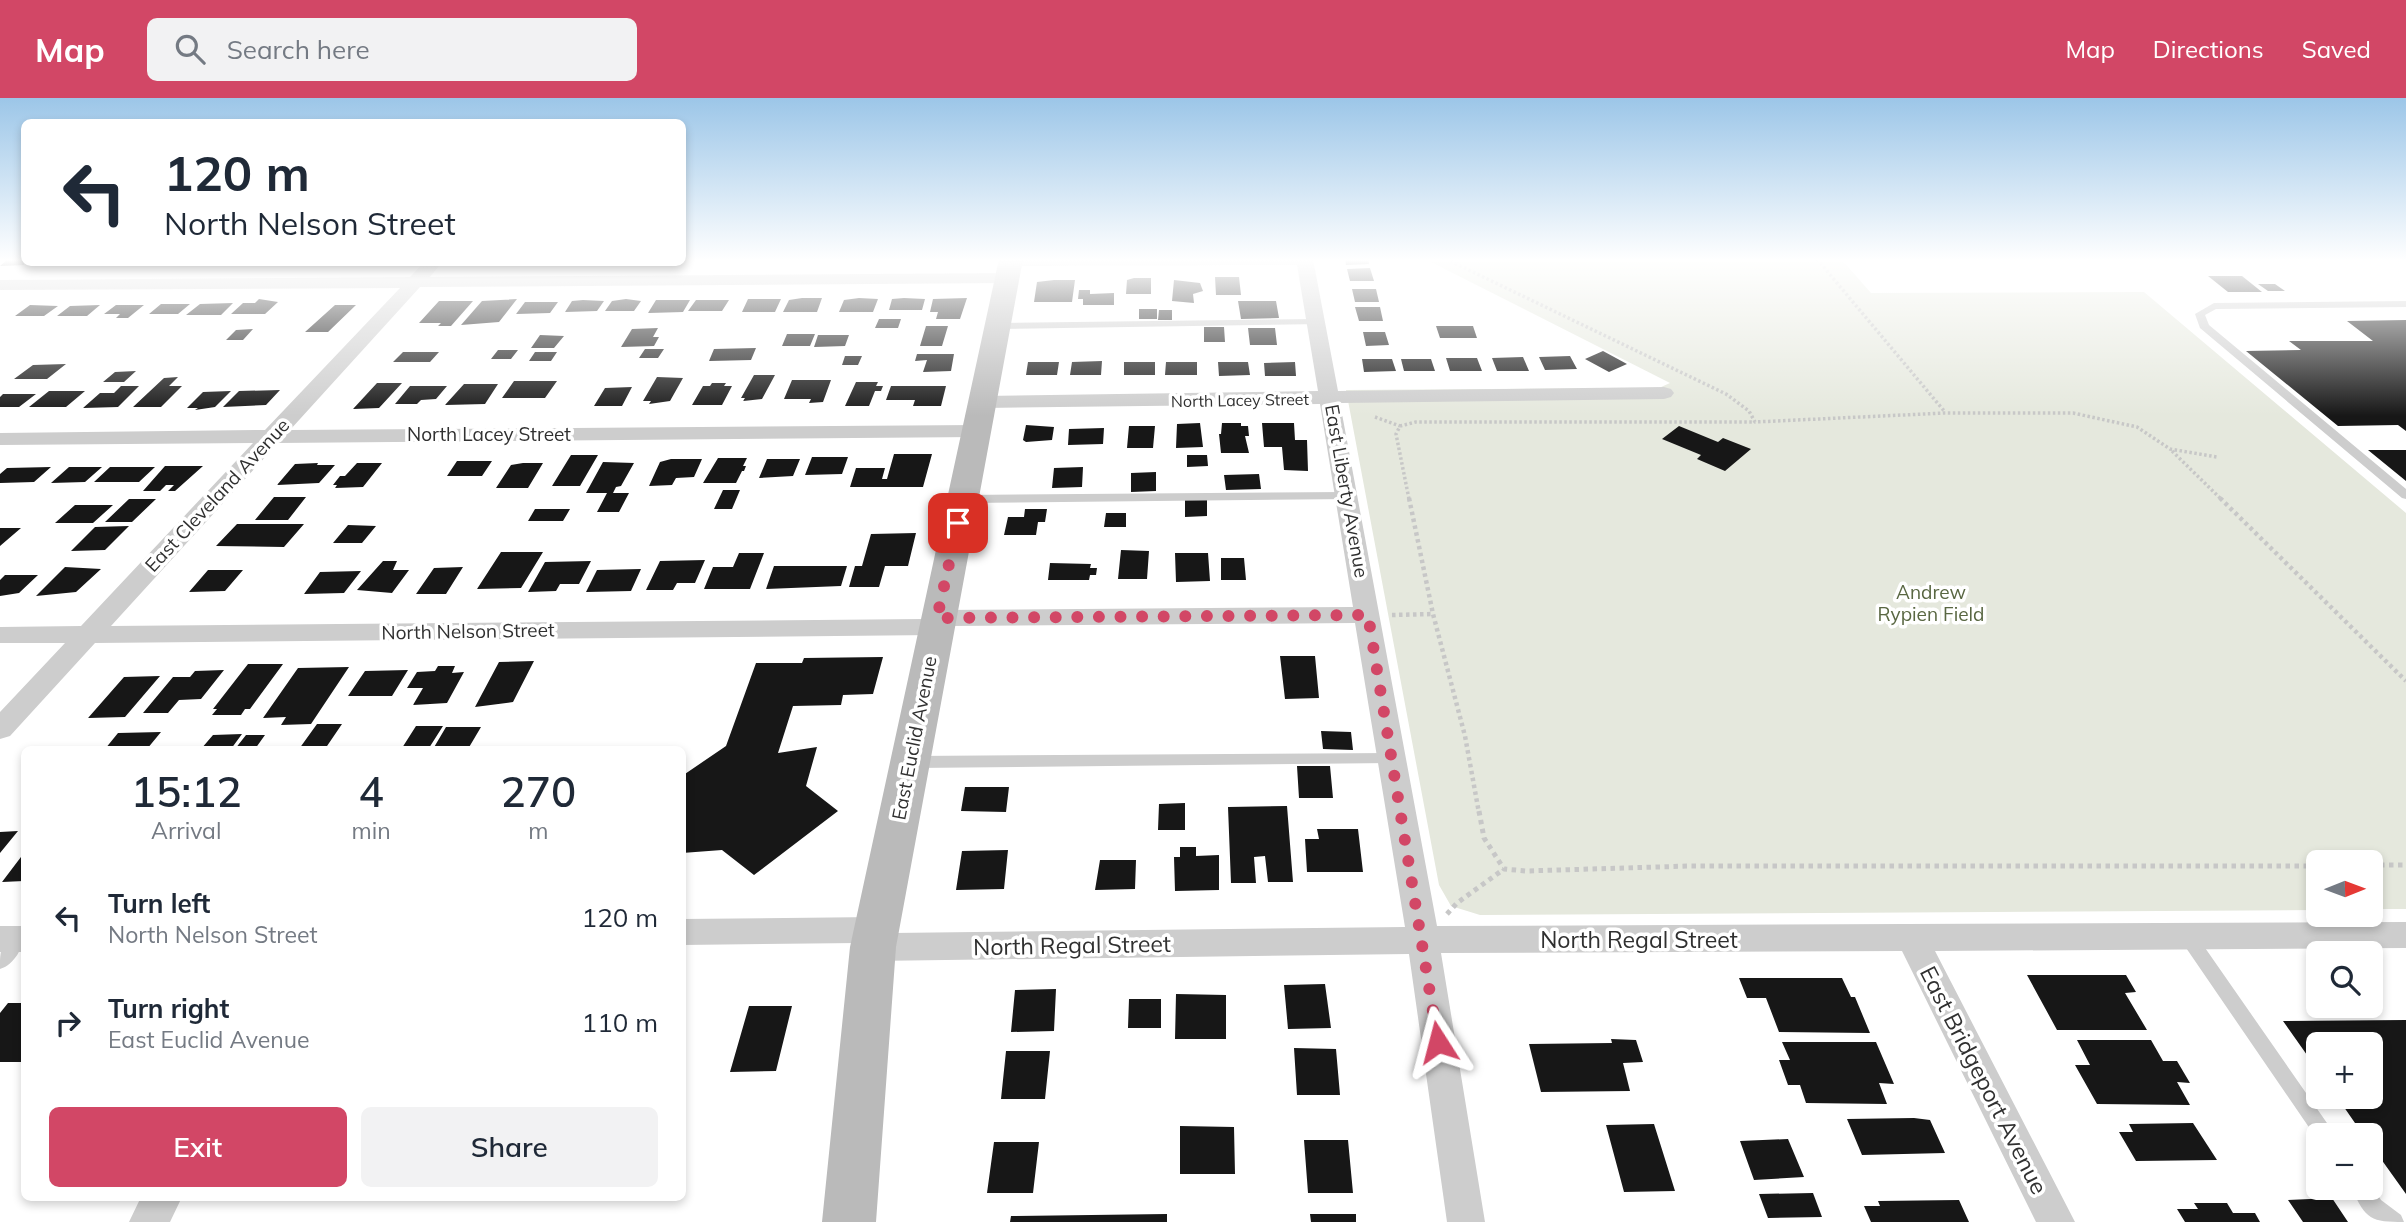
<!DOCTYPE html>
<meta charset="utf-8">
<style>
body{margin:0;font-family:Mulish,sans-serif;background:#f2f2f3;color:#1f2937;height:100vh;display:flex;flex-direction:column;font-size:26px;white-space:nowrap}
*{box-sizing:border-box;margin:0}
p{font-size:23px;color:#747a83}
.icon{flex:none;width:38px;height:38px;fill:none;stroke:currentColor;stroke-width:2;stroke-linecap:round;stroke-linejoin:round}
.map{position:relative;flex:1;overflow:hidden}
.panel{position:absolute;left:21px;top:648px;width:665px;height:455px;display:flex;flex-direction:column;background:#fff;border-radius:10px;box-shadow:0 4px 10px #0003}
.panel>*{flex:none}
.banner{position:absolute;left:21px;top:21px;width:665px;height:147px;border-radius:10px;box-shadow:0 4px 10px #0003;background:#fff;color:#1f2937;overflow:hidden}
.needle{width:46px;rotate:89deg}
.fabs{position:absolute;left:2306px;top:752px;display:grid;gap:14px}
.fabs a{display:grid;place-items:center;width:77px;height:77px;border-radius:10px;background:#fff;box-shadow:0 4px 10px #0003;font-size:35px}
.pin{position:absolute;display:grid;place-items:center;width:60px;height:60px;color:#fff;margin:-30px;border-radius:14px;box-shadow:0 4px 10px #0006}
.me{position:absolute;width:77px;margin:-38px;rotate:351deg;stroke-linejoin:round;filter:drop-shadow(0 0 5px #0008)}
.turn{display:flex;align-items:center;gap:24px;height:147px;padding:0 28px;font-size:32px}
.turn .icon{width:91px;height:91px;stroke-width:2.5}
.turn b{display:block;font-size:49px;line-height:60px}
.eta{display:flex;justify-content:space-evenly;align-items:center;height:119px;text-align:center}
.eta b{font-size:42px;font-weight:600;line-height:49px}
.button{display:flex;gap:14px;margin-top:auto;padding:14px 28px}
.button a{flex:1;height:80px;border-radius:10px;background:#d24766;color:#fff;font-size:28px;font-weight:600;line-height:80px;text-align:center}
.button a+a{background:#f2f2f3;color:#1f2937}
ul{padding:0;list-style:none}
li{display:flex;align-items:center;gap:21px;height:105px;padding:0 28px}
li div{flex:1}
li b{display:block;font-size:26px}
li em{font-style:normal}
header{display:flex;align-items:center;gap:42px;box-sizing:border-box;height:98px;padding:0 35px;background:#d24766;color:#fff}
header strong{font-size:33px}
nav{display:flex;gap:38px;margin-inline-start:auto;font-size:24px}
.search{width:490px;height:63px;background:#f2f2f3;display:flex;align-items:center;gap:18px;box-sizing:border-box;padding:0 24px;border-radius:10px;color:#747a83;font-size:26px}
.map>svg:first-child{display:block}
.green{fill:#e5e8dd}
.building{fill:#171717}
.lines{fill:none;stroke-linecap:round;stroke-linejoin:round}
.path-far2{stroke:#c7c7c7;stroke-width:3.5;stroke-dasharray:2.5 2.5;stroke-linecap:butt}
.path-far1{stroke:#c7c7c7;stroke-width:4.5;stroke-dasharray:3.5 3.5;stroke-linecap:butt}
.path{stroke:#c7c7c7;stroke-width:5;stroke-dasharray:4.5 4.5;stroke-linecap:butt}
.lane{fill:#cdcdcd;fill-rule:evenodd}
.street{fill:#cdcdcd;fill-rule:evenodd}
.secondary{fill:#bababa;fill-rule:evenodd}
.route{stroke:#d24766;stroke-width:12;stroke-dasharray:0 21.6}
.labels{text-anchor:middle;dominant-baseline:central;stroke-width:7;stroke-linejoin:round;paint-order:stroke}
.far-street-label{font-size:16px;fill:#303030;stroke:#fff}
.street-label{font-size:19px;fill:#303030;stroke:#fff}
.park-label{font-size:19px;fill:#596742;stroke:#fff}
.near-street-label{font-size:23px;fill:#303030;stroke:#fff}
</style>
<header>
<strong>Map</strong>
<div class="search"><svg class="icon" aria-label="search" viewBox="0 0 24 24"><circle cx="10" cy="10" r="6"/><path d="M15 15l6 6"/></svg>Search here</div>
<nav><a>Map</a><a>Directions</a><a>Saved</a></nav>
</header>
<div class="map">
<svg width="2406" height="1124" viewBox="0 0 2406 1124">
<rect width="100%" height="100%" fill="#fff"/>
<path class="green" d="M1425,161H1841L1871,195L2144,194L2406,415V811H2371V765H2319V812L1480,817L1451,808L1439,787L1346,292L1659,290L1670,285Z"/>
<path class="building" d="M8,161H24V167L0,168Z
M1345,161H1368L1369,166L1346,167Z
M1370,170L1374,183H1350L1347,171Z
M2208,178H2242L2262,194H2228Z
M1215,179H1239L1241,197H1216Z
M1134,180H1151V196H1126L1127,182Z
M1054,182H1075L1072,204H1034L1037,184Z
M1174,182L1200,185L1203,193L1193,196L1194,205L1172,203Z
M2258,186H2275L2285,193H2268Z
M1352,191H1376L1379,204H1355Z
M1079,192H1090V196L1114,195V207H1083V201H1078Z
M802,200H822L817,214H783L789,202Z
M859,200L878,201L873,214H839L844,202Z
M904,200L925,201L922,212H889L892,201Z
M967,200L960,221H936L938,214H930L933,201Z
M259,201L278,204L265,216H231L243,205H255Z
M517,201L499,224L461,227L482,203Z
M626,201L641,203L634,213H605L612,203Z
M748,201H781L775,214H742Z
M583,202L604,203L597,213L565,214L572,203Z
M656,202H690L683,214L648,215Z
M696,202H729L722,213H688Z
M439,203H473L451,228H438L441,225H419Z
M1238,203H1276L1279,220L1241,221Z
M525,204H558L550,215L516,216Z
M233,205L221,217H186L200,206Z
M161,206H190L178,216H149Z
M30,207L58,208L44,218H15Z
M100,207L87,218H57L70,208Z
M116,207H144L128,220H116L120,216H104Z
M335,207H356L328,234H305Z
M1355,209H1380L1383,223H1359Z
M1139,211H1157V221H1139Z
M1159,212H1172V222H1158Z
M879,221H901L898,230H875Z
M2406,222V333L2398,327L2338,328L2246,253L2301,252L2289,243H2373L2347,223Z
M926,228H948L942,248H920Z
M1436,228H1473L1477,240H1440Z
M1204,229H1224L1225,244H1204Z
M658,230L653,239H659L654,248L621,249L632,231Z
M1248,230H1275L1277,247H1250Z
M253,231L243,242H226L236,232Z
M1363,234H1385L1389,247L1366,248Z
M787,236H815L810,248H782Z
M540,237L564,238L554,250H531Z
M818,237H849L845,248L814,249Z
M756,250L751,262L709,263L714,251Z
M645,251H664L658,260H639Z
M498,252H518L511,261H491Z
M1603,253L1627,266L1609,274L1585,261Z
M403,254H439L430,264H393Z
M535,254H557L551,263H529Z
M917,256H954L951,273L923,274L927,262L915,263Z
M845,258H862L858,267H842Z
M1570,258L1577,271L1545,272L1539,259Z
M1523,259L1529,273H1497L1492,260Z
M1446,260H1477L1482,273H1450Z
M1362,261H1392L1396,273L1364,274Z
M1401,261H1431L1435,273H1404Z
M1102,263L1101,277H1070L1072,264Z
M1028,264H1059L1057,277H1026Z
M1124,264H1155V277H1124Z
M1166,264H1197V277H1165Z
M1218,264H1248L1250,277L1219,278Z
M1295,264L1296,278H1265L1264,265Z
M66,266L47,281H14L33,267Z
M136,273L124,284H103L115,274Z
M754,277H775L762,301L743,303L745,300H741Z
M178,279L169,288H182L161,309H133L164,280Z
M657,279L683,280L670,303L649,306L651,303H643Z
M792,282H831L823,304L809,305L811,301H784Z
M514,283H557L545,300H502Z
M856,284H878L876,288H883L881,293H875L869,308H845Z
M377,285H402L379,310L353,311Z
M712,285H726L724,288H732L722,307H692L703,288H710Z
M464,286H498L485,306L445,307Z
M121,288H139L118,309L83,310L100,295H114Z
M410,288H447L436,301L421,302L417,306H395Z
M891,288H946L941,308H913L915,302H886Z
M632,289L622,308H594L605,290Z
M280,292L266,307L223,309L239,293Z
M49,293H85L66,309H29Z
M231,293L215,309L195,312L198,310H187L203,294Z
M3,296H36L19,309H0V299Z
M1200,325L1203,349L1176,350L1177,326Z
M1222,325H1241V328H1248L1249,338H1245L1249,355H1221L1219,336H1221Z
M1262,325H1294L1295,342H1307L1308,373L1284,372L1282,349H1264Z
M1026,327L1054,329L1052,342L1026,344L1023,342Z
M1129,328H1155L1153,350H1127Z
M1679,328L1718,344L1723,340L1751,351L1725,373L1697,361L1701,357L1662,341Z
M1104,330L1103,346L1068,347L1069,331Z
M2368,352H2406V383Z
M894,356H932L923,389H850L856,370H885L882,381H887Z
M571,357H598L580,388H552Z
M1187,357H1207L1208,368L1187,369Z
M812,359H848L842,376L805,377Z
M718,360H747L743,368H746L744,373H742L736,385H703Z
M671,361H702L694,379L676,380L672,387L649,388L660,364Z
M767,361H800L793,378L759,380Z
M457,363H492L482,378H447Z
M603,364L634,365L621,388L616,389L613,395H629L619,414H597L607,395H586Z
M318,365L317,367H335L319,385L277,387L295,366Z
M357,365H382L363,389L335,390L337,387H333L340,378H345Z
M523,365H543L528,390H496L511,367Z
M165,368H203L175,393H168L174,387H166L160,393H143Z
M51,369L34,384L0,385V376L7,370Z
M69,369H102L85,384L51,385Z
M110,369H155L139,384H94Z
M1083,369L1082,389L1052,390L1054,370Z
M1156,374V393L1131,394V375Z
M1259,376L1261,391L1226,392L1224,377Z
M723,392H740L732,411H714Z
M274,399H306L288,422H255Z
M129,401H156L132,424H105Z
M1185,402H1207V418L1185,419Z
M75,407H113L93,425H55Z
M535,411H570L563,423H528Z
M1025,411H1047L1045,424H1038L1036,437H1004L1008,419H1024Z
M1106,415H1126V429H1104Z
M237,426H304L284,449L216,448Z
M348,427L376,428L362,445H333Z
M129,428L105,452L71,453L95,429Z
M0,430H21L0,448Z
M916,435L908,468H885L879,489H849L855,468H862L871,436Z
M1121,452L1149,453L1147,481H1118Z
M501,454H543L521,490L477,491Z
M739,455H764L750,491H704L713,469H733Z
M1175,455H1208L1210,483L1176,484Z
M1221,460H1244L1246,482H1221Z
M705,462L695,485H677L673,492H646L660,463Z
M383,463H397L393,472H409L392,495L357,492Z
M591,463L579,486H560L556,493L528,494L545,464Z
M1050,465L1091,466L1090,470H1097L1096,477H1090L1089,482H1048Z
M774,468H847L841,488L766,491Z
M65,469L101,471L76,494L36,498Z
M463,469L446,496H416L434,470Z
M641,471L631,493L586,494L597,472Z
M208,472H243L225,493L189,494Z
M361,473L344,495L304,496L320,474Z
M5,477H38L19,495L0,498V482Z
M1280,558H1315L1319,600L1285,601Z
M883,559L873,596L843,597L841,607L793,608L778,655L817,649L806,688L838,713L754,777L722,752L682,755V678L726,648L756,565H802L804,560Z
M534,563L513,604L475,609L499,564Z
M248,566H283L250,611H245L241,617H212L217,611H213Z
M438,568H455L452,575L464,574L447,605L413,607L423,590H407L417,574L435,573Z
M349,569L311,626L281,627L286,619L263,620L298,570Z
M224,572L201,601L179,602L168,615H143L173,579H190L195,573Z
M408,572L392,598H348L365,573Z
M160,578L125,619L88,620L124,579Z
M317,626H342L325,651H299Z
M416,628H443L429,650H402Z
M446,629H481L468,651H433Z
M1321,633L1351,634L1353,652L1323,651Z
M161,634L147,651H105L118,635Z
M242,636L231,651H201L213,637Z
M246,637H265L255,651H235Z
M1297,668H1330L1333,700H1299Z
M965,689H1009L1006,714L961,713Z
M1185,705V732H1158L1159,706Z
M1287,708L1293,784H1268L1265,758L1254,759L1256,785H1231L1228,709Z
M1317,731H1358L1363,774H1307L1305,741H1319Z
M18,733L0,755V734Z
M1180,749H1196V758L1219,757V792L1175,793L1174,759H1180Z
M1008,752L1004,791L956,792L962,753Z
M24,755V783L2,784Z
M1100,762H1136L1135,791L1095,792Z
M2027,877H2126L2136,894L2125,895L2147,932H2057Z
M1739,880H1842L1851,899H1855L1870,935L1779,934L1766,900H1747Z
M1325,886L1331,930L1288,931L1284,887Z
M1056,891L1054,933L1011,934L1015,892Z
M1176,896L1226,897V941H1175Z
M1129,901H1161V930H1128Z
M8,905H24V964H0V915Z
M749,908H792L776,973L730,974Z
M2406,922V1096L2371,1047V1038H2364L2337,999H2371V947H2319V974L2283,923Z
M1611,941L1636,942L1643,964L1623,965L1630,993L1541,994L1529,946L1612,945Z
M2077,942H2151L2163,963H2177L2190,985L2177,984L2190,1007L2097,1006L2075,967H2090Z
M1782,944H1876L1894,986L1879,985L1887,1006L1806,1005L1800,987H1788L1779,962H1790Z
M1294,950L1336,951L1340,997H1297Z
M1006,953H1050L1045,1001H1001Z
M1914,1020L1930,1022L1945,1055L1862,1057L1847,1021Z
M2193,1025L2217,1062L2136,1063L2119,1034H2133L2129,1026Z
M1654,1026L1675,1093L1624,1094L1606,1027Z
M1180,1028L1234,1029L1235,1076H1180Z
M1788,1041L1804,1079L1754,1082L1740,1043Z
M1304,1042H1348L1353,1095H1308Z
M994,1044H1039L1033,1095H987Z
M1813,1095L1822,1119L1768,1120L1759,1096Z
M2332,1100L2348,1124H2303L2288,1102Z
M1959,1102L1969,1124H1871L1864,1108H1880L1878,1103Z
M2194,1105H2227L2233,1115H2255L2260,1124H2185L2177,1111H2198Z
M1167,1116V1124H1010L1011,1118Z
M1310,1116H1356V1124H1311Z"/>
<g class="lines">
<path class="path-far2" d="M1446,161L1726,296L1749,313L1755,324L1945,315H2073L2137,329L2170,351L2217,359
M1817,161L1945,314
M1375,319L1400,328
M2172,353L2221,401
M1409,401L1396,336L1400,328L1416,324H1755"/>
<path class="path-far1" d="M1409,400L1433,516L1465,638L1479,715
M2220,400L2406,583
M1392,517L1433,516"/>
<path class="path" d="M1479,713L1484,740L1504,771L1526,773L1690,768H2319
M2371,767H2406
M1447,816L1457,805L1504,771"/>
<path class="lane" d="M2406,203V209L2216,211L2205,217L2209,227L2406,391V401L2402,400L2200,230L2195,216L2214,205Z
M1317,221L1322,224L1321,226L997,231L992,228L997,225Z
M1347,394L1353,398L1351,401L963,405L957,401L963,397Z
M1392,655L1397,656L1400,660L1397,664L1392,665L914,670L909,668L906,664L909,660L914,658Z
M2188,832L2194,834L2336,1038H2319V1044L2182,844L2179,839L2182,834Z
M19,834L24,836C24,849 14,867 0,871C0,855 0,840 19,834Z
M2371,1086L2381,1102L2401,1117L2404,1124C2372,1124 2365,1122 2352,1090H2371Z"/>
<path class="street" d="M1003,161H1313L1338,293L1664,289L1671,291L1674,295L1671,299L1664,301L1340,305L1437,828L2406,824V850L1935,853L2075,1124H2036L1902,853L1441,855L1485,1124H1447L1409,856L873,863L861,859L857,849L858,845L682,847V821L877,819L888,823L893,832L892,835L1405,829L1355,525L947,528L944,535L935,537L95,545L10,638L0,641V614L65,545H0V529L81,528L253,345L0,347V335L265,332L400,190L0,192V182L410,179L424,164H442L430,179L1007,175L1016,180L1007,185L420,189L290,332L978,327L985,329L989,333L985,337L978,339L278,345L111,528L925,521L928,514L937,512L1353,509L1320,306L983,310L976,308L973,304L976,300L983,298L1318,293L1297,167L1010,168L1004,167Z
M0,828H24V854H0Z
M141,1099H182L170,1124H129Z"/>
<path class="secondary" d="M999,161H1023L896,849L876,1124H822L850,849Z"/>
</g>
<linearGradient id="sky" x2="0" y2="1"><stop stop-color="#9cc6e8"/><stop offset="0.51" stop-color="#fff"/><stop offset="1" stop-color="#fff" stop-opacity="0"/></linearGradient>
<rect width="2406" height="318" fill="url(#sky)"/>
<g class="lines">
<path class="route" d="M958,425L937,520L1368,517L1438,944"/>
</g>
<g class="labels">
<g class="far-street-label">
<text transform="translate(1240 302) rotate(-1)">North Lacey Street</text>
</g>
<g class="street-label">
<text x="489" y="336">North Lacey Street</text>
<text transform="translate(1347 393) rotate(80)">East Liberty Avenue</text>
<text transform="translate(217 397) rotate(-47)">East Cleveland Avenue</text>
<text transform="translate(468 533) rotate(-1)">North Nelson Street</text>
<text transform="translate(914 640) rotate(-79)">East Euclid Avenue</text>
</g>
<g class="park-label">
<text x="1931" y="494">Andrew<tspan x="1931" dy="22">Rypien Field</tspan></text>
</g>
<g class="near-street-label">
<text x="1639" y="841">North Regal Street</text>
<text transform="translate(1072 847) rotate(-1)">North Regal Street</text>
<text transform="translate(1984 982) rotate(63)">East Bridgeport Avenue</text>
</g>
</g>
</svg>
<div class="fabs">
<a><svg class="needle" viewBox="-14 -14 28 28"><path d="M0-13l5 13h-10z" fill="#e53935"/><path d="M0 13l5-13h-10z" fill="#747a83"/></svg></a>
<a><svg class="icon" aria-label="search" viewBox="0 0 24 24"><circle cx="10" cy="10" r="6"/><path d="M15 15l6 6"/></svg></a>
<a>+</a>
<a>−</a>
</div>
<div class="pin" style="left:958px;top:425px;background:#d93025"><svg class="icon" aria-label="arrive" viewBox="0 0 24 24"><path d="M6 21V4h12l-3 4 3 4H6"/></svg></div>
<svg class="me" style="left:1438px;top:944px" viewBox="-20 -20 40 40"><path d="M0-17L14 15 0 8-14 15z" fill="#d24766" stroke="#fff" stroke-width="4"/></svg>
<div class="banner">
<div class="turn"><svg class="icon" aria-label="left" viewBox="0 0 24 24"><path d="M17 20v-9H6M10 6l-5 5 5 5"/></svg><div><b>120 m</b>North Nelson Street</div></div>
</div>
<section class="panel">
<div class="eta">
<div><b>15:12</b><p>Arrival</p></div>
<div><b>4</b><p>min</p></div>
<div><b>270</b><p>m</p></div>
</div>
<ul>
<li><svg class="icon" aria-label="left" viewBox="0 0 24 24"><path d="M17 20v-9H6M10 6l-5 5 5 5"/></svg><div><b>Turn left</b><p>North Nelson Street</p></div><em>120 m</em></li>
<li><svg class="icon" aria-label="right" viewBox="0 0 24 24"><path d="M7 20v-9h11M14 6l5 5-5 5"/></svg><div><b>Turn right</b><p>East Euclid Avenue</p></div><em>110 m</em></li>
</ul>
<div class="button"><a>Exit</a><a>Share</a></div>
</section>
</div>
